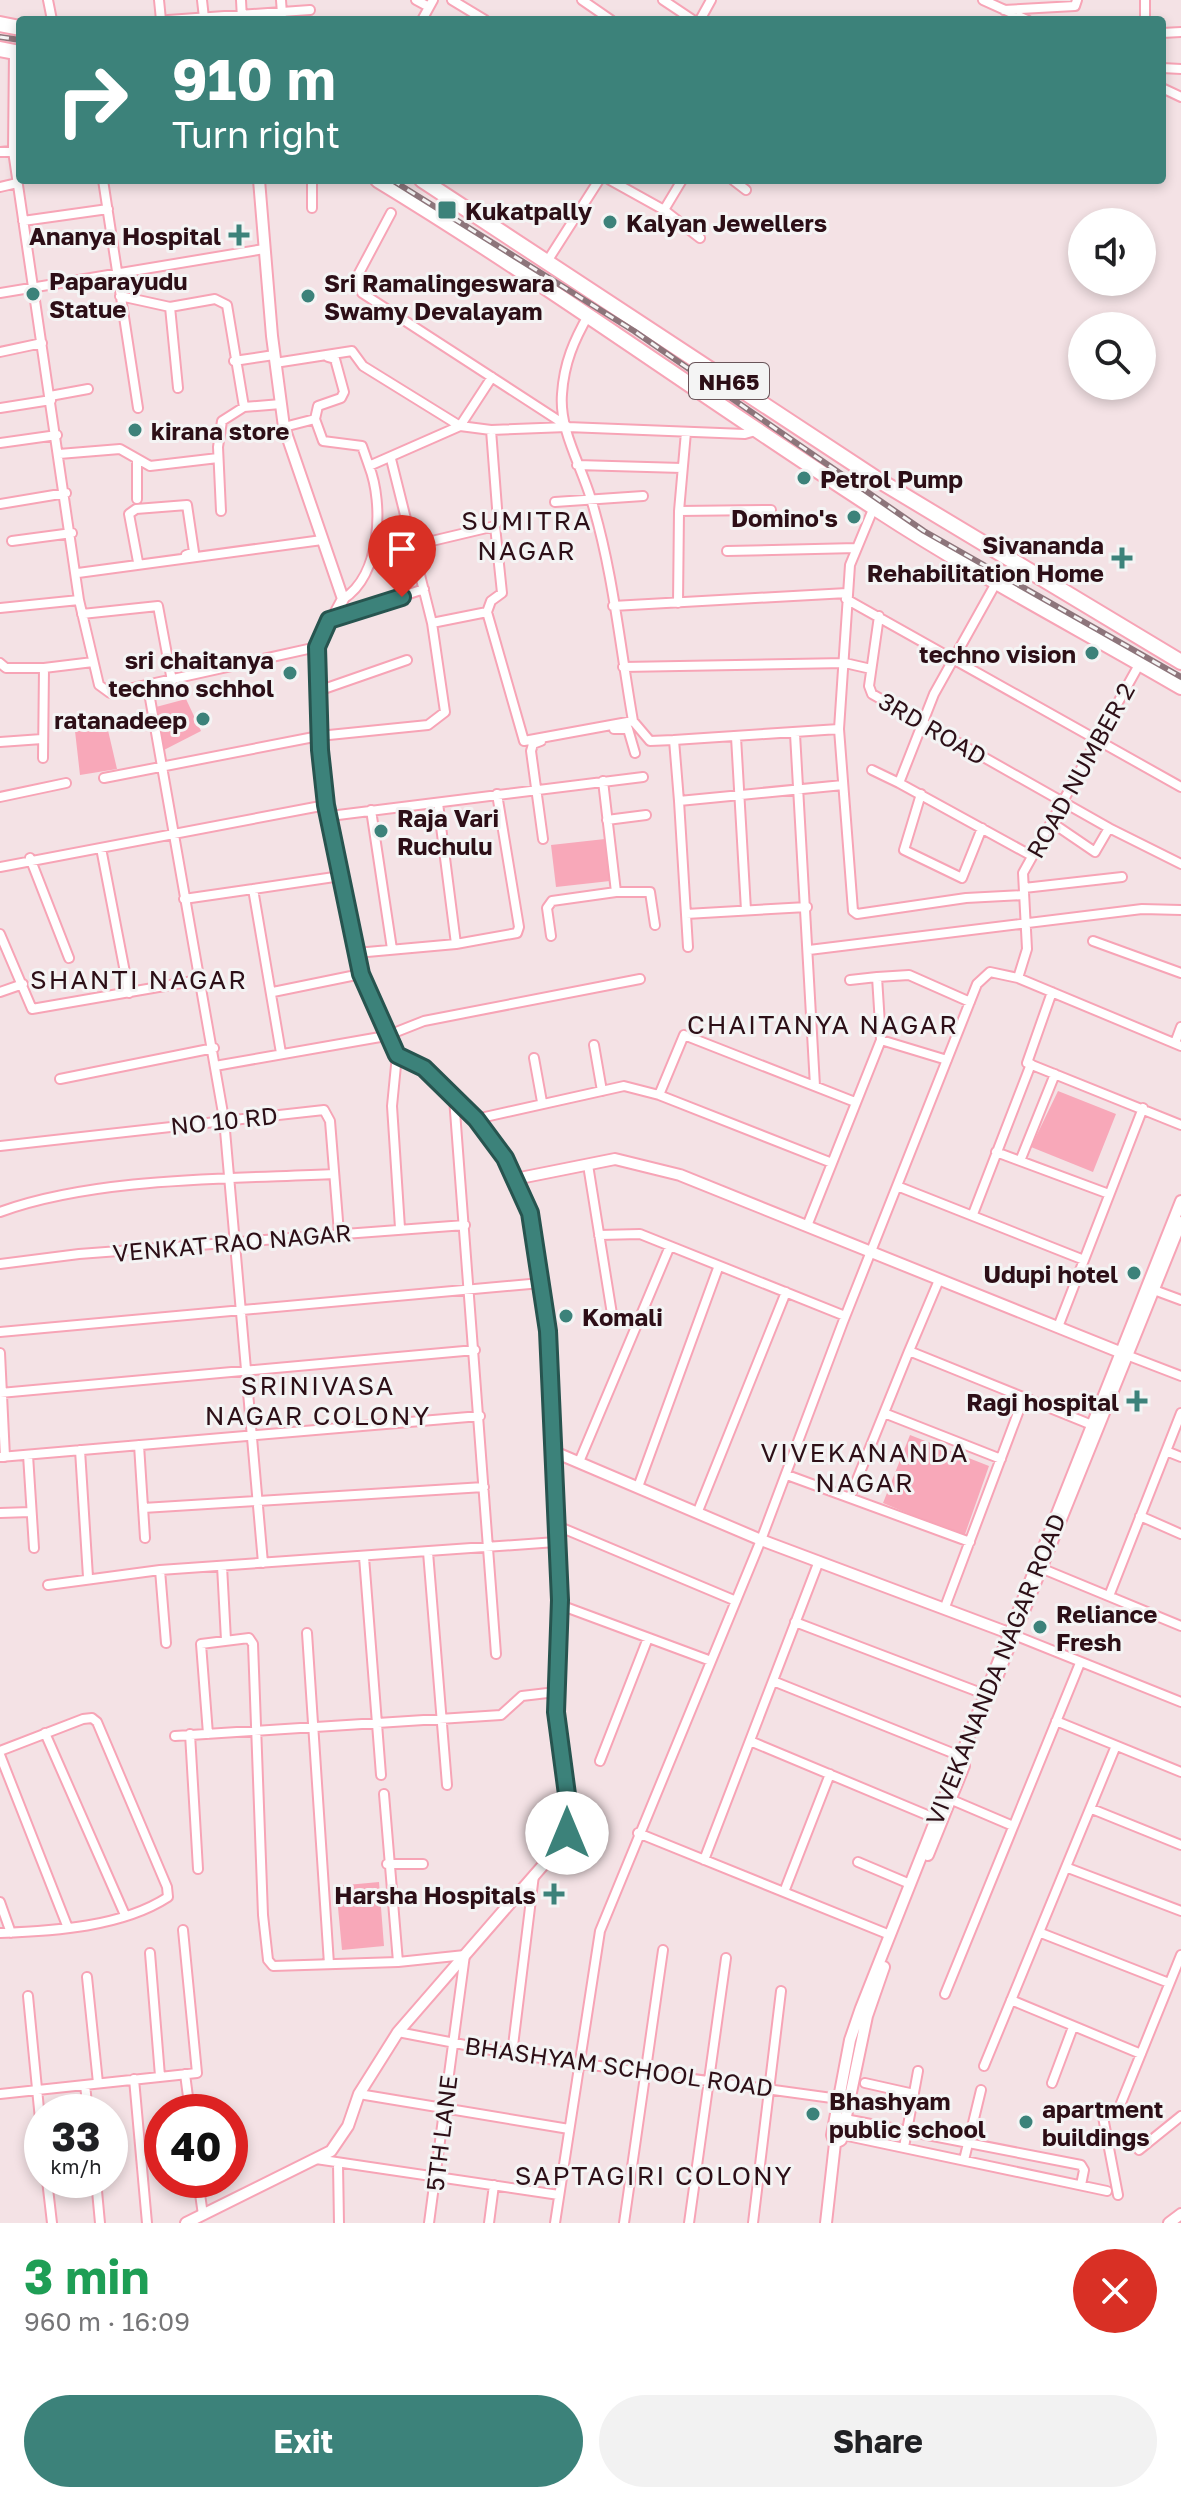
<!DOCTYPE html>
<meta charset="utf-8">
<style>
body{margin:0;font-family:"Golos Text",sans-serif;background:#f2f2f2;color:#202124;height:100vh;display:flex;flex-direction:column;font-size:30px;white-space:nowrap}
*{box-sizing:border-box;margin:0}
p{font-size:26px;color:#757577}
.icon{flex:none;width:44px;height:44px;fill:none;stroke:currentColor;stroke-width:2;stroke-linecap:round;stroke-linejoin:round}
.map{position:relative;height:2223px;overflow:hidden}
.side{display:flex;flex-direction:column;background:#fff;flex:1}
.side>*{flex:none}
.banner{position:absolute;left:16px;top:16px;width:1150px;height:168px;border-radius:8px;box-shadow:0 4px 12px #0003;background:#3c827a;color:#fff;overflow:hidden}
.controls{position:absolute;left:1068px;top:208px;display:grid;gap:16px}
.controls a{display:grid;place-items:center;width:88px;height:88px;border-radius:50%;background:#fff;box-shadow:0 4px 12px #0003;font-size:40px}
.speed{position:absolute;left:24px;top:2094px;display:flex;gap:16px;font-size:40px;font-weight:700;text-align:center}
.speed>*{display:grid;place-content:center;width:104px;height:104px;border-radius:50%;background:#fff;box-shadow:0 4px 12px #0003;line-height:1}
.speed small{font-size:20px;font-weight:400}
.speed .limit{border:12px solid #d22;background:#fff;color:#111}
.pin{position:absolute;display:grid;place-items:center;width:68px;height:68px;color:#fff;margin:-82px -34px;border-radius:50% 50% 50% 0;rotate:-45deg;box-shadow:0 0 8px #0007}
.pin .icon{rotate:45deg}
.me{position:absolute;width:88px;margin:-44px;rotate:0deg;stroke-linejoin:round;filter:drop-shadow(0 0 6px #0008)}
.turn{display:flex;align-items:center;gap:28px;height:168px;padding:0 24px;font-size:36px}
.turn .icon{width:104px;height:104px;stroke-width:2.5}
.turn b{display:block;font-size:56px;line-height:68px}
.round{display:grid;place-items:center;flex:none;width:84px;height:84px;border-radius:42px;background:#f2f2f2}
.headline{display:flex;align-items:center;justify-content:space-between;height:136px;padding:0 24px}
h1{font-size:48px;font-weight:700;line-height:60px;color:#1e9e55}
.cta{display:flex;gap:16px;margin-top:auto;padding:16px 24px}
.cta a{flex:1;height:92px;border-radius:48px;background:#3c827a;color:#fff;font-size:32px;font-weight:700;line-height:92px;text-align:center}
.cta a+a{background:#f2f2f2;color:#202124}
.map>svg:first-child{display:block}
.green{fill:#f8a8b9}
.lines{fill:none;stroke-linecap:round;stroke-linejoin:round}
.minor-casing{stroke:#f7a4b6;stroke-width:12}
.tertiary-casing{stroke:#f7a4b6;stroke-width:14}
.trunk-casing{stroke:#f7a4b6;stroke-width:18}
.minor{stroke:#fff;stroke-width:8}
.tertiary{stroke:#fff;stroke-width:10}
.trunk{stroke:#fff;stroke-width:14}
.rail-casing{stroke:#8d757b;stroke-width:6}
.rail{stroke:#f4f4f4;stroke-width:3;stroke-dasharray:9;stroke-linecap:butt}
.route-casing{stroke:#27544f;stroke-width:20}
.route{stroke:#3c827a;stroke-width:14}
.poi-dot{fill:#3c827a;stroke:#f4f4f4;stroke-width:3}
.labels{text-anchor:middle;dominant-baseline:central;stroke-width:6;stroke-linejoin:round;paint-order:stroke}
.shield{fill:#f4f4f4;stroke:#695459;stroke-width:2}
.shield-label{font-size:22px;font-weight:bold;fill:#2d0f17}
.poi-label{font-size:24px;font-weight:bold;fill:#2d0f17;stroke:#f4f4f4;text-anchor:start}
.street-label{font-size:24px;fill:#2d0f17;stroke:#f4f4f4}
.neighbourhood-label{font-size:26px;letter-spacing:2px;fill:#2d0f17;stroke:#f4f4f4}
</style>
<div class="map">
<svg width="1181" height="2223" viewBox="0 0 1181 2223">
<rect width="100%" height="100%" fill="#f4e2e5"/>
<path class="green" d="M186,699L201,731L162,751L156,707Z
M107,726L117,769L80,775L75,731Z
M605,839L610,881L556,887L551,845Z
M1058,1091L1116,1114L1093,1172L1031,1147Z
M910,1435L989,1466L964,1537L883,1503Z
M379,1882L384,1946L342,1950L336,1886Z"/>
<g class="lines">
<defs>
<path id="minor" d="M48,0L52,20
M159,0L161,20
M202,0L204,18
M241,0L242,19
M281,0L282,14
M416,0L429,7
M452,0L485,20
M582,0L611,20
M663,0L693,20
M983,0L1027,20
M1004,10L1075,6L1077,0
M168,20L310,10
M422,20L433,0
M700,20L711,0
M1145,20V0
M1162,33L1181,32
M14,52L13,151L79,600L99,685L110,693L317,647
M1162,68L1181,69
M1162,88L1181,97
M0,152L20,150
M103,180L138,408
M610,180L664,210L700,238
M733,180L746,190
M0,187L17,183
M312,208V180
M664,210L682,180
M391,213L358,275L362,293L567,426
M23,221L108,209
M548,260L599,180
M0,293L264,249
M120,296L170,307L178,388
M170,307L215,299L227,305L244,407
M589,314C574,340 564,363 562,394C559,430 581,465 591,499C613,570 620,647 633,721
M0,352L42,343
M234,361L274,355
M275,363L352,351L363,366L460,426L491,430L567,427L745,434L759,430
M50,396L88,389
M0,408L51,400
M315,419L318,406L341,398L344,392L335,359L328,357
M284,427L315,419L323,441L362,446L369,466L460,426L492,377
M0,443L57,435
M59,454L120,449L150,466L218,458
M391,459L432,623
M577,465L682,468
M137,499V460
M555,502L643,496
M0,504L66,493
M874,507L850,565L839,729L853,911L857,914L966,898L1024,895
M221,511L218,447L222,421L244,407L281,404
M679,511L771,510
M12,541L72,533
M415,545L495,526L498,521L491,430
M727,551L857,548
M138,562L129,514L136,509L187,505L194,552L186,555
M78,573L322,540
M996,583L934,694L899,783L1032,856
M343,599C381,576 384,504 369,466
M846,599L1181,787
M678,603L679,511L686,432
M613,606L847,593
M0,608L79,600
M487,612L491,601L502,593L495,526
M82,614L158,606L172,681
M879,616L869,686L872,694L1109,828L1181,864
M330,620L424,589
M0,663L6,668H44
M623,667L845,663L871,669
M148,687L224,1119L263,1563
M318,691L407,660
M614,729H628L635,753
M795,734L815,1086
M736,737L746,910
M541,741L533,744L531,751L543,839
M0,742L42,739
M43,758L44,668L93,662
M872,770L899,783
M104,778L319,736L428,725L445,712L432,623L487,612L524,741L633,721L650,741L674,740
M921,794L904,850L962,878L982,828
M0,797L66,783
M679,801L674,740L839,729
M438,803L456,944
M371,810L392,949
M330,816L643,777
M607,820L646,815
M1051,822L1095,852L1109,828
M101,848L129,993
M30,858L69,958
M0,867L326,805
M1024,888L1122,877
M253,889L341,876
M616,892H650L655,925
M184,899L253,889L281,1053
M686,914L807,907
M0,934L32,1009L199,980
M551,936L547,908L552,901L616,892L603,781
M1093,941L1181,973
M688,947L679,801L843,785
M809,950L1142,909L1181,910
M356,953L456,944L517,933L519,927L497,794
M1018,978L1027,949L1023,873L1140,663
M850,980L877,977
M0,992L23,984
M273,992L361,974
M1052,992L1027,1063L1181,1125
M881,1040L877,977L909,975L970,1002
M1175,1043L1181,1027
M594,1045L602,1091
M397,1055L392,1106L400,1228
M534,1058L542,1102
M215,1066L386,1036L424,1021L640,979
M60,1079L214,1048
M659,1095L684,1035L855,1102
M454,1098L496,1654
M476,1119L624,1086L659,1095L832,1163
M0,1146L324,1110L330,1121L339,1233
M996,1152L1109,1194
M1020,1161L1055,1074
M588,1165L612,1314
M897,1186L1084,1260
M0,1212C95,1177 232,1179 334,1174
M973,1214L1031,1064
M807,1226L881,1040L947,1060
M599,1235L640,1234L845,1316
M0,1264L79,1254L465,1225
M939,1280L909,1351L1092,1425
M1154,1290L1181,1300
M1058,1327L1143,1108
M0,1332L541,1283
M0,1353L5,1457
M1129,1356L1181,1376
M0,1393L475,1350
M884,1413L1001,1459
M139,1445L145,1538
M80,1450L88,1577
M1166,1451L1181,1457
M28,1455L34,1548
M0,1457L480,1416
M579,1462L670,1246
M787,1475L970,1542
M638,1487L718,1268
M850,1497L909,1351
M143,1508L484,1487
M698,1511L786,1292
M0,1513L31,1512
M1140,1516L1181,1534
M555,1525L736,1601
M428,1552L447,1785
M364,1557L381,1775
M222,1566L226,1640
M1043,1569L1181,1626
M160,1570L166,1643
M48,1585L160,1570L556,1542
M1109,1596L1181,1413
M560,1605L711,1661
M945,1607L1024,1397
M795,1622L984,1694
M307,1633L329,1964
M1014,1635L1181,1702
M773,1681L960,1756
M1056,1721L1181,1772
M45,1733L125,1915
M190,1734L198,1869
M208,1734L201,1644L249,1638L253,1644L263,1915L268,1960L273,1966L398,1962L465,1955L429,2223
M175,1736L501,1715L522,1696L556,1692
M750,1741L939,1820
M0,1751L83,1719L92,1718L97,1722L167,1887L168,1897C122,1927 54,1931 0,1933
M0,1755L68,1928
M600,1761L648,1638
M384,1794L398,1962
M952,1800L1013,1826
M1092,1809L1181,1845
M638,1833L890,1935
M704,1860L819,1561
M858,1862L910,1884
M387,1864H423
M1068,1868L1181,1911
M784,1892L830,1774
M0,1902L11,1933
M1041,1933L1169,1983
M150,1953L160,2076
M87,1977L98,2083
M945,1994L1080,1663
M28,1996L42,2140
M1011,2000L1141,2054
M398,2032L512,2054L839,2099
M512,2054L534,1875
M984,2066L1115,1748
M185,2074L190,2112
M134,2079L147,2223
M865,2083L914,2094
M1052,2083L1073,2027
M85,2085L88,2112
M0,2094L197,2073L183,1930
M359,2094L569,2129
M840,2118L1081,2165L1084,2170L1081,2185
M838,2134L1107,2191
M904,2147L918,2071
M1139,2150L1181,2116
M316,2159L559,2195
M964,2160L981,2090
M338,2164L339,2223
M47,2180L52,2223
M96,2180L100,2223
M198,2180L203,2215
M1118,2195L1103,2117L1119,2108L1181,1955
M489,2223L494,2185
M555,2223L600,1931L761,1540L843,1322L977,984L990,972L1018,978L1181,1046
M624,2223L663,1950
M689,2223L726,1958
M753,2223L781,1991"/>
<path id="tertiary" d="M515,1179L615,1159L680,1175L1127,1355
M552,1451L761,1540L1014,1635
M1020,1621L1181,1222
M996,1680L1009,1647
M928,1855L964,1766
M835,2143L841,2140L867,2016L884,1967
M186,2223L331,2151L348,2126L359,2094L398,2032L545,1863L567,1833L570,1817L556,1712L560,1600L548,1331L530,1213L505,1158L476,1119L424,1068L397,1055L361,974L326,805L319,736L317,647L343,599L284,427L272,336L259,180
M826,2223L835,2143L832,2135L850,2040L861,2008L1181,1201
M1169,2223L1181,2214"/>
<path id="trunk" d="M0,24L20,28
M0,49L20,53
M378,180C549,284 710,402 878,510C976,574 1080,628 1181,687
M422,180L880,481L1181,662"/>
</defs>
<use href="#minor" class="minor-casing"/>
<use href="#tertiary" class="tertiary-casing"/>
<use href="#trunk" class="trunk-casing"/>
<use href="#minor" class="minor"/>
<use href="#tertiary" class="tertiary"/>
<use href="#trunk" class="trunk"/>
<defs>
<path id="rail" d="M0,37L20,40
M392,180L634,331L924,531L1181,677"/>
</defs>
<use href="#rail" class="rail-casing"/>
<use href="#rail" class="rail"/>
</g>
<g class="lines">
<defs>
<path id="route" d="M402,597L329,620L317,647L320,750L326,805L361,974L397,1055L424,1068L476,1119L505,1158L530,1213L548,1331L560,1600L556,1712L570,1817L567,1833"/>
</defs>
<use href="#route" class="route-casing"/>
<use href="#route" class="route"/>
</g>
<g class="poi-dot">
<rect x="437" y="200" width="20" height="20" rx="4"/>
<circle cx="610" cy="222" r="8"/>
<path d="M235 223h8v8h8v8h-8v8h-8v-8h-8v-8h8z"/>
<circle cx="33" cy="294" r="8"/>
<circle cx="308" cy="296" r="8"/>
<circle cx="135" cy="430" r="8"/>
<circle cx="804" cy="478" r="8"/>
<circle cx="854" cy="517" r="8"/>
<path d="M1118 546h8v8h8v8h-8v8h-8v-8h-8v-8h8z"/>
<circle cx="1092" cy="653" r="8"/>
<circle cx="290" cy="673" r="8"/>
<circle cx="203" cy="719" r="8"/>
<circle cx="381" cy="831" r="8"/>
<circle cx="1134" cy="1273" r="8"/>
<circle cx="566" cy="1316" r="8"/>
<path d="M1133 1389h8v8h8v8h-8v8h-8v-8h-8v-8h8z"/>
<circle cx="1040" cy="1627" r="8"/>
<path d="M550 1882h8v8h8v8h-8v8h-8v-8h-8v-8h8z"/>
<circle cx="813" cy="2114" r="8"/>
<circle cx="1026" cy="2122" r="8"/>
</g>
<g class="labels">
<rect class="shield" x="689" y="363" width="80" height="36" rx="6"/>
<g class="shield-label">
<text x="729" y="381">NH65</text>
</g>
<g class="poi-label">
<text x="465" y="210">Kukatpally</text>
<text x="626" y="222">Kalyan Jewellers</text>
<text x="221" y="235" text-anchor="end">Ananya Hospital</text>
<text x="49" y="280">Paparayudu<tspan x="49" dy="28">Statue</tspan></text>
<text x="324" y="282">Sri Ramalingeswara<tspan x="324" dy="28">Swamy Devalayam</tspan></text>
<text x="151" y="430">kirana store</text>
<text x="820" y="478">Petrol Pump</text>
<text x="838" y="517" text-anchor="end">Domino's</text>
<text x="1104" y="544" text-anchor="end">Sivananda<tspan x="1104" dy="28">Rehabilitation Home</tspan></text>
<text x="1076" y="653" text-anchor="end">techno vision</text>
<text x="274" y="659" text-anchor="end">sri chaitanya<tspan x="274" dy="28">techno schhol</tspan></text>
<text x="187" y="719" text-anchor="end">ratanadeep</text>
<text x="397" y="817">Raja Vari<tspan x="397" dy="28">Ruchulu</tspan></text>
<text x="1118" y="1273" text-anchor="end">Udupi hotel</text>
<text x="582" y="1316">Komali</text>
<text x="1119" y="1401" text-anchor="end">Ragi hospital</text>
<text x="1056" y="1613">Reliance<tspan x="1056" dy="28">Fresh</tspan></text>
<text x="536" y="1894" text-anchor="end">Harsha Hospitals</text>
<text x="829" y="2100">Bhashyam<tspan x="829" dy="28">public school</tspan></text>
<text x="1042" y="2108">apartment<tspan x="1042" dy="28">buildings</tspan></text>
</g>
<g class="street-label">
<text transform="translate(933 728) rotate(30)">3RD ROAD</text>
<text transform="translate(1080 770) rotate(-61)">ROAD NUMBER 2</text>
<text transform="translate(224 1120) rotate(-6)">NO 10 RD</text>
<text transform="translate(232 1242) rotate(-5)">VENKAT RAO NAGAR</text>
<text transform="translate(995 1669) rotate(-68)">VIVEKANANDA NAGAR ROAD</text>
<text transform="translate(619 2066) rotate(8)">BHASHYAM SCHOOL ROAD</text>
<text transform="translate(441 2133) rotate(-83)">5TH LANE</text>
</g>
<g class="neighbourhood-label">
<text x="527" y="520">SUMITRA<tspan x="527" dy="30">NAGAR</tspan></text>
<text x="139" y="979">SHANTI NAGAR</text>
<text x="823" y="1024">CHAITANYA NAGAR</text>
<text x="318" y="1385">SRINIVASA<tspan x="318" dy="30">NAGAR COLONY</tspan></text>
<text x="865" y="1452">VIVEKANANDA<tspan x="865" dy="30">NAGAR</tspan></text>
<text x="654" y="2175">SAPTAGIRI COLONY</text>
</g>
</g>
</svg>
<div class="controls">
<a><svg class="icon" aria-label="sound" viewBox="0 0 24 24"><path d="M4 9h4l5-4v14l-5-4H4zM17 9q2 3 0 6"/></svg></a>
<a><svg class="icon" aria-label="search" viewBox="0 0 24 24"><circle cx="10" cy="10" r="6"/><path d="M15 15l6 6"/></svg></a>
</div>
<div class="speed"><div>33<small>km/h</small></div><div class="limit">40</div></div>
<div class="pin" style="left:402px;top:597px;background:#d93025"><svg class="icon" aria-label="arrive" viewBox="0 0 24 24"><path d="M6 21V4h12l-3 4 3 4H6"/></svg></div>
<svg class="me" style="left:567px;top:1833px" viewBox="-20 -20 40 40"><circle r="19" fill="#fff"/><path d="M0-13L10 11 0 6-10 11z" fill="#3c827a"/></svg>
<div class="banner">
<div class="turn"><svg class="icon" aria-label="right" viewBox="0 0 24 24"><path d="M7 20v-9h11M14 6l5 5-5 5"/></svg><div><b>910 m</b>Turn right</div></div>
</div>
</div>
<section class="side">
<div class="headline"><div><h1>3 min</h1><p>960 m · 16:09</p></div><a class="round" style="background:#d93025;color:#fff"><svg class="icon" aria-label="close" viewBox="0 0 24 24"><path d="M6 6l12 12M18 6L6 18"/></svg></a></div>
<div class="cta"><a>Exit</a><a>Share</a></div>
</section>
